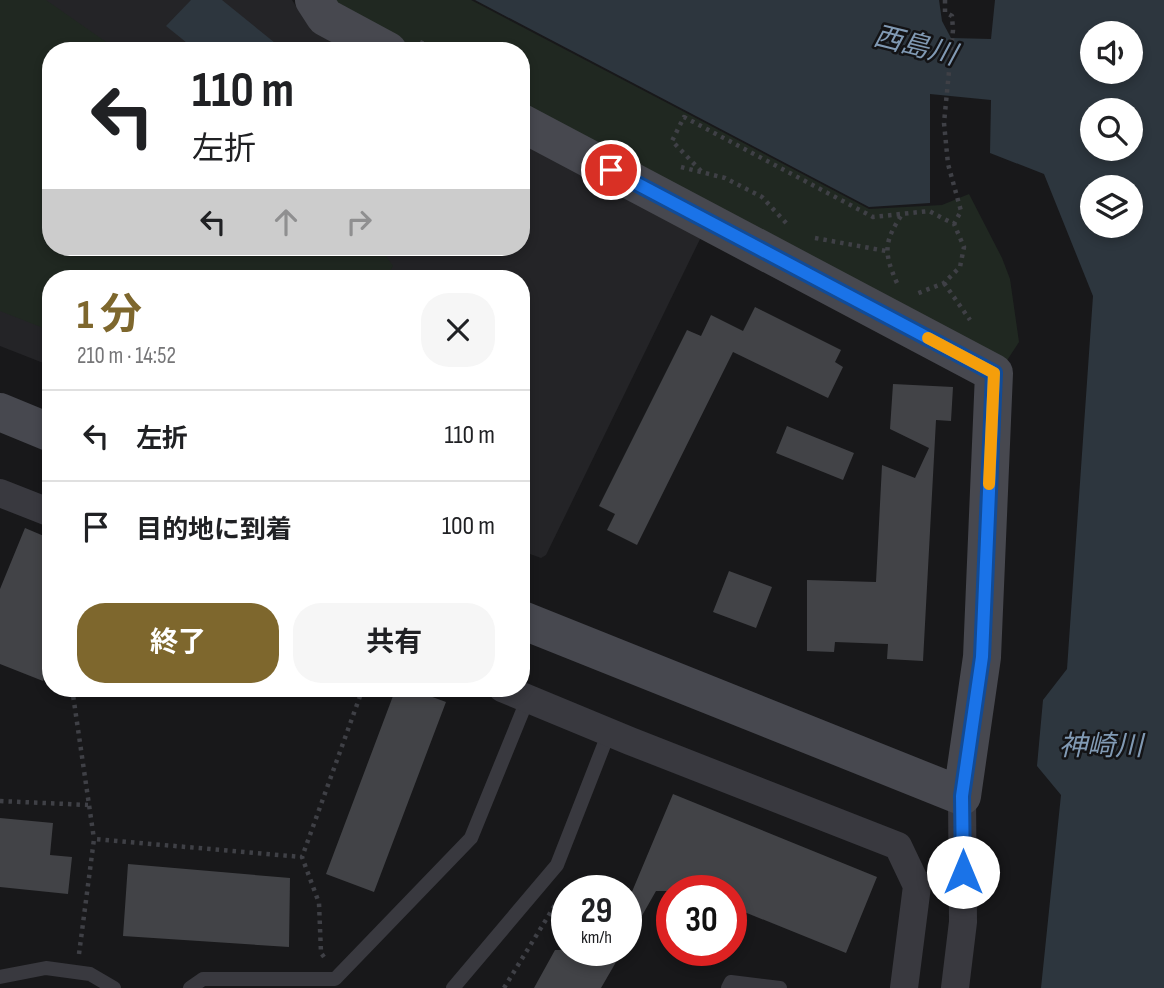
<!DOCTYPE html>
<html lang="ja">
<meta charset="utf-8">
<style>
body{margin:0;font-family:"Sofia Sans Condensed","Noto Sans JP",sans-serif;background:#f6f6f6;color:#202124;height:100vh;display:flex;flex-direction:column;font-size:26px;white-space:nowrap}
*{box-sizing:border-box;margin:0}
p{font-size:23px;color:#757577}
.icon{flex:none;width:38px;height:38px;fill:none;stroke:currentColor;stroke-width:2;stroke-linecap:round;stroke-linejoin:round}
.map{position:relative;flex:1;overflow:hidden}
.panel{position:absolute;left:42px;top:270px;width:488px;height:427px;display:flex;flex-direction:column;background:#fff;border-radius:28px;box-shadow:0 4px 10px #0003}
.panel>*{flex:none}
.hud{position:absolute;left:42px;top:42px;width:488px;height:214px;border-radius:28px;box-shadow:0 4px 10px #0003;background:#fff;color:#202124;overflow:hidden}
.fabs{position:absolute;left:1080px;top:21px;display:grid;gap:14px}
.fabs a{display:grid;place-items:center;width:63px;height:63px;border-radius:50%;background:#fff;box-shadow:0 4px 10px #0003;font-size:35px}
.speed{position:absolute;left:551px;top:875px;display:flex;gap:14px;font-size:35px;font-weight:700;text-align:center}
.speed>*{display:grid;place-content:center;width:91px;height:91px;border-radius:50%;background:#fff;box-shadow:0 4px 10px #0003;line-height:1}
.speed small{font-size:18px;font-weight:400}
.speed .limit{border:10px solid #d22;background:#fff;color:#111}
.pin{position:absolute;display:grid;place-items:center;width:60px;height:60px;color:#fff;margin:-30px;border:4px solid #fff;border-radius:50%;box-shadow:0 2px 7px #0007}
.me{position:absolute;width:77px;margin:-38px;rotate:0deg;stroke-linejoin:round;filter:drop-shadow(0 0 5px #0008)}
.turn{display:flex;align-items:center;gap:24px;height:147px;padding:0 35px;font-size:32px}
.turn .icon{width:91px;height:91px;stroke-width:2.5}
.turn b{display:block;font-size:49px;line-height:60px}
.lanes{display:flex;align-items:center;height:66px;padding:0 35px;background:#0003;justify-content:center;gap:35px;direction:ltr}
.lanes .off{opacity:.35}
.round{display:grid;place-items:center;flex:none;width:74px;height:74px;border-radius:28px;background:#f6f6f6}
.head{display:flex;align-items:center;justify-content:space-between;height:119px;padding:0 35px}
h1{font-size:42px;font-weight:700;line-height:52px;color:#7e672d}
.cta{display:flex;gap:14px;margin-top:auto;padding:14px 35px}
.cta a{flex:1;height:80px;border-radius:28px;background:#7e672d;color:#fff;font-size:28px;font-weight:700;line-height:80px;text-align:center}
.cta a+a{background:#f6f6f6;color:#202124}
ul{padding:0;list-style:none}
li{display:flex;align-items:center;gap:21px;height:91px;padding:0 35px;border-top:2px solid #e0e0e0}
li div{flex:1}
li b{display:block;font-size:26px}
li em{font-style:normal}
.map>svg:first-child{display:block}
.built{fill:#242427}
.park{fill:#202821}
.water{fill:#2d363e;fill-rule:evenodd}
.building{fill:#424347}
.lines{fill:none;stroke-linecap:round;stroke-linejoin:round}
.path{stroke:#3f4046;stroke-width:4.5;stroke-dasharray:3.5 5;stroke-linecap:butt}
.lane{stroke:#39393f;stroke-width:14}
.street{stroke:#39393f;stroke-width:28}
.secondary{stroke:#47484f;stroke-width:38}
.route-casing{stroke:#114b97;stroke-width:18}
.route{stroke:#1a73e8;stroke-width:12}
.slow{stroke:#f59e0b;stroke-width:12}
.labels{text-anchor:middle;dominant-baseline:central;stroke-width:5;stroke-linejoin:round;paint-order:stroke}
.water-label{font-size:28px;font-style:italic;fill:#819ab4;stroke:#131315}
</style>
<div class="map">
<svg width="1164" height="988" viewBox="0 0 1164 988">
<rect width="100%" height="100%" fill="#18181a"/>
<path class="built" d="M0,0H292L311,30L351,51H51V247H522V140L702,235L546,555L541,558L522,551V278H51V366L0,346Z"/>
<path class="park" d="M0,0H46L119,51H51V247H380L393,266L386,278H51V331L0,311Z
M330,0H471L869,209L942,205L969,194L1002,258L1010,279L1019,342L1006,362L522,105V51H420L333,5Z"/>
<path class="water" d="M191,0H222L285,51H197L166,26Z
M475,0H939L942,21L951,38L991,39L995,0H1164V988H1041L1061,795L1037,766L1043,700L1067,669L1093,296L1044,174L990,153L991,100L930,94V203L869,207ZM1092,33H1130V72H1092ZM1092,110H1130V149H1092ZM1092,187H1130V226H1092Z"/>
<path class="building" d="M755,307L841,350L835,362L843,367L828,398L733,352L637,545L607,530L615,514L599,506L687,330L701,336L711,315L743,331Z
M893,384L953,387L951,421L936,420L923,661L887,659L888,644L835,642L834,652L807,651V580L876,582L882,465L915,478L929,448L890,429Z
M787,426L854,453L843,480L776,453Z
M25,528L51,539V661L43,681L0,664V589Z
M729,571L772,587L756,628L713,612Z
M396,688H408L446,702L374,892L326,874Z
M673,794L877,877L846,953L732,907V891H656L631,935L626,932V906Z
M0,818L53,823L50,855L72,857L68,894L0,887Z
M128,864L290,878L289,947L123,936Z
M555,950H623L601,988H534Z"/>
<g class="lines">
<path class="path" d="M945,0V12L952,16L953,30L944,123L948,164L961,211L954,224
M420,42L438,51
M681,167L725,178L762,197L787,224
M701,171L672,141L684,117L873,217L929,211L954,224L964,247L960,267L944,283L916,294
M815,238L886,251
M897,283C883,252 884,241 903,213
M944,283L970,320
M72,688L94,839
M0,801L88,805
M79,954L94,839L302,857
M324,957L321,953L319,903L302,857L363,688
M504,988L555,905"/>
<path class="lane" d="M0,977L46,968L90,974L114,988
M190,988L203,979H335L471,838L528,698
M453,988L557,865L609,732
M728,988L731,982L780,988"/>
<path class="street" d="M0,493L51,513
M502,688L630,741L898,846L917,886L904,988
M955,988L963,922L962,796"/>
<path class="secondary" d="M314,0L325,17L388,51
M522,123L994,373L982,657L962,796L522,620
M0,412L51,433"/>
</g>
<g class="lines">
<defs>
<path id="route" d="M611,170L994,373L982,657L962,796L963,872"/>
</defs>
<use href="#route" class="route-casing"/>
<use href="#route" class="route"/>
<path class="slow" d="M928,338L994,373L989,484"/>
</g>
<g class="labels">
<g class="water-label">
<text transform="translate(915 46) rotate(14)">西島川</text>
<text x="1101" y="746">神崎川</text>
</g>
</g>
</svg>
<div class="fabs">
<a><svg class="icon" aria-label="sound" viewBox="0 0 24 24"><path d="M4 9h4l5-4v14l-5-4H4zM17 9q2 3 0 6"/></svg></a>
<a><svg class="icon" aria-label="search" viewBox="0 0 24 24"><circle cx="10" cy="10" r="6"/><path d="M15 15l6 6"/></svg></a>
<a><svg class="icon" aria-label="layers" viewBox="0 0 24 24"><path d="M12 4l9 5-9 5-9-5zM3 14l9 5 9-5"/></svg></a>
</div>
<div class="speed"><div>29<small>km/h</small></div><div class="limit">30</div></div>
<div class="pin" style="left:611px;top:170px;background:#d93025"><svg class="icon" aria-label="arrive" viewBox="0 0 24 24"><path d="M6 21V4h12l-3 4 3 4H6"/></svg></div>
<svg class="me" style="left:963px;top:872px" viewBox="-20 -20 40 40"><circle r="19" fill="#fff"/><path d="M0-13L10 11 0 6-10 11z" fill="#1a73e8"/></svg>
<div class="hud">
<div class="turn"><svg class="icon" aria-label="left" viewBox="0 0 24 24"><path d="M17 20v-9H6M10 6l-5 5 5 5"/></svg><div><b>110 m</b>左折</div></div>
<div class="lanes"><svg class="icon" aria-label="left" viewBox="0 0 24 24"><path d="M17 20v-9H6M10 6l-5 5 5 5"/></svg><svg class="icon off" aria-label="ahead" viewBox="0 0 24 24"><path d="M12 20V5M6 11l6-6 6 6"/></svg><svg class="icon off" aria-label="right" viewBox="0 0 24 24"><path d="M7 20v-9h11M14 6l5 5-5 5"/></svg></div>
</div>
<section class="panel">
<div class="head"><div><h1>1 分</h1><p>210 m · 14:52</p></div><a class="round"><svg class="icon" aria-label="close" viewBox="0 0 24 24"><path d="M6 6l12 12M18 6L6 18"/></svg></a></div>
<ul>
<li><svg class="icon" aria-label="left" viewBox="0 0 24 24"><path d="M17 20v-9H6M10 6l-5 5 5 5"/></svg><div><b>左折</b></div><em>110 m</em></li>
<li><svg class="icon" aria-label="arrive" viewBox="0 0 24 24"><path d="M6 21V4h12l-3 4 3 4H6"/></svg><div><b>目的地に到着</b></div><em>100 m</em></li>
</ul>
<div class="cta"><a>終了</a><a>共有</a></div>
</section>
</div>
